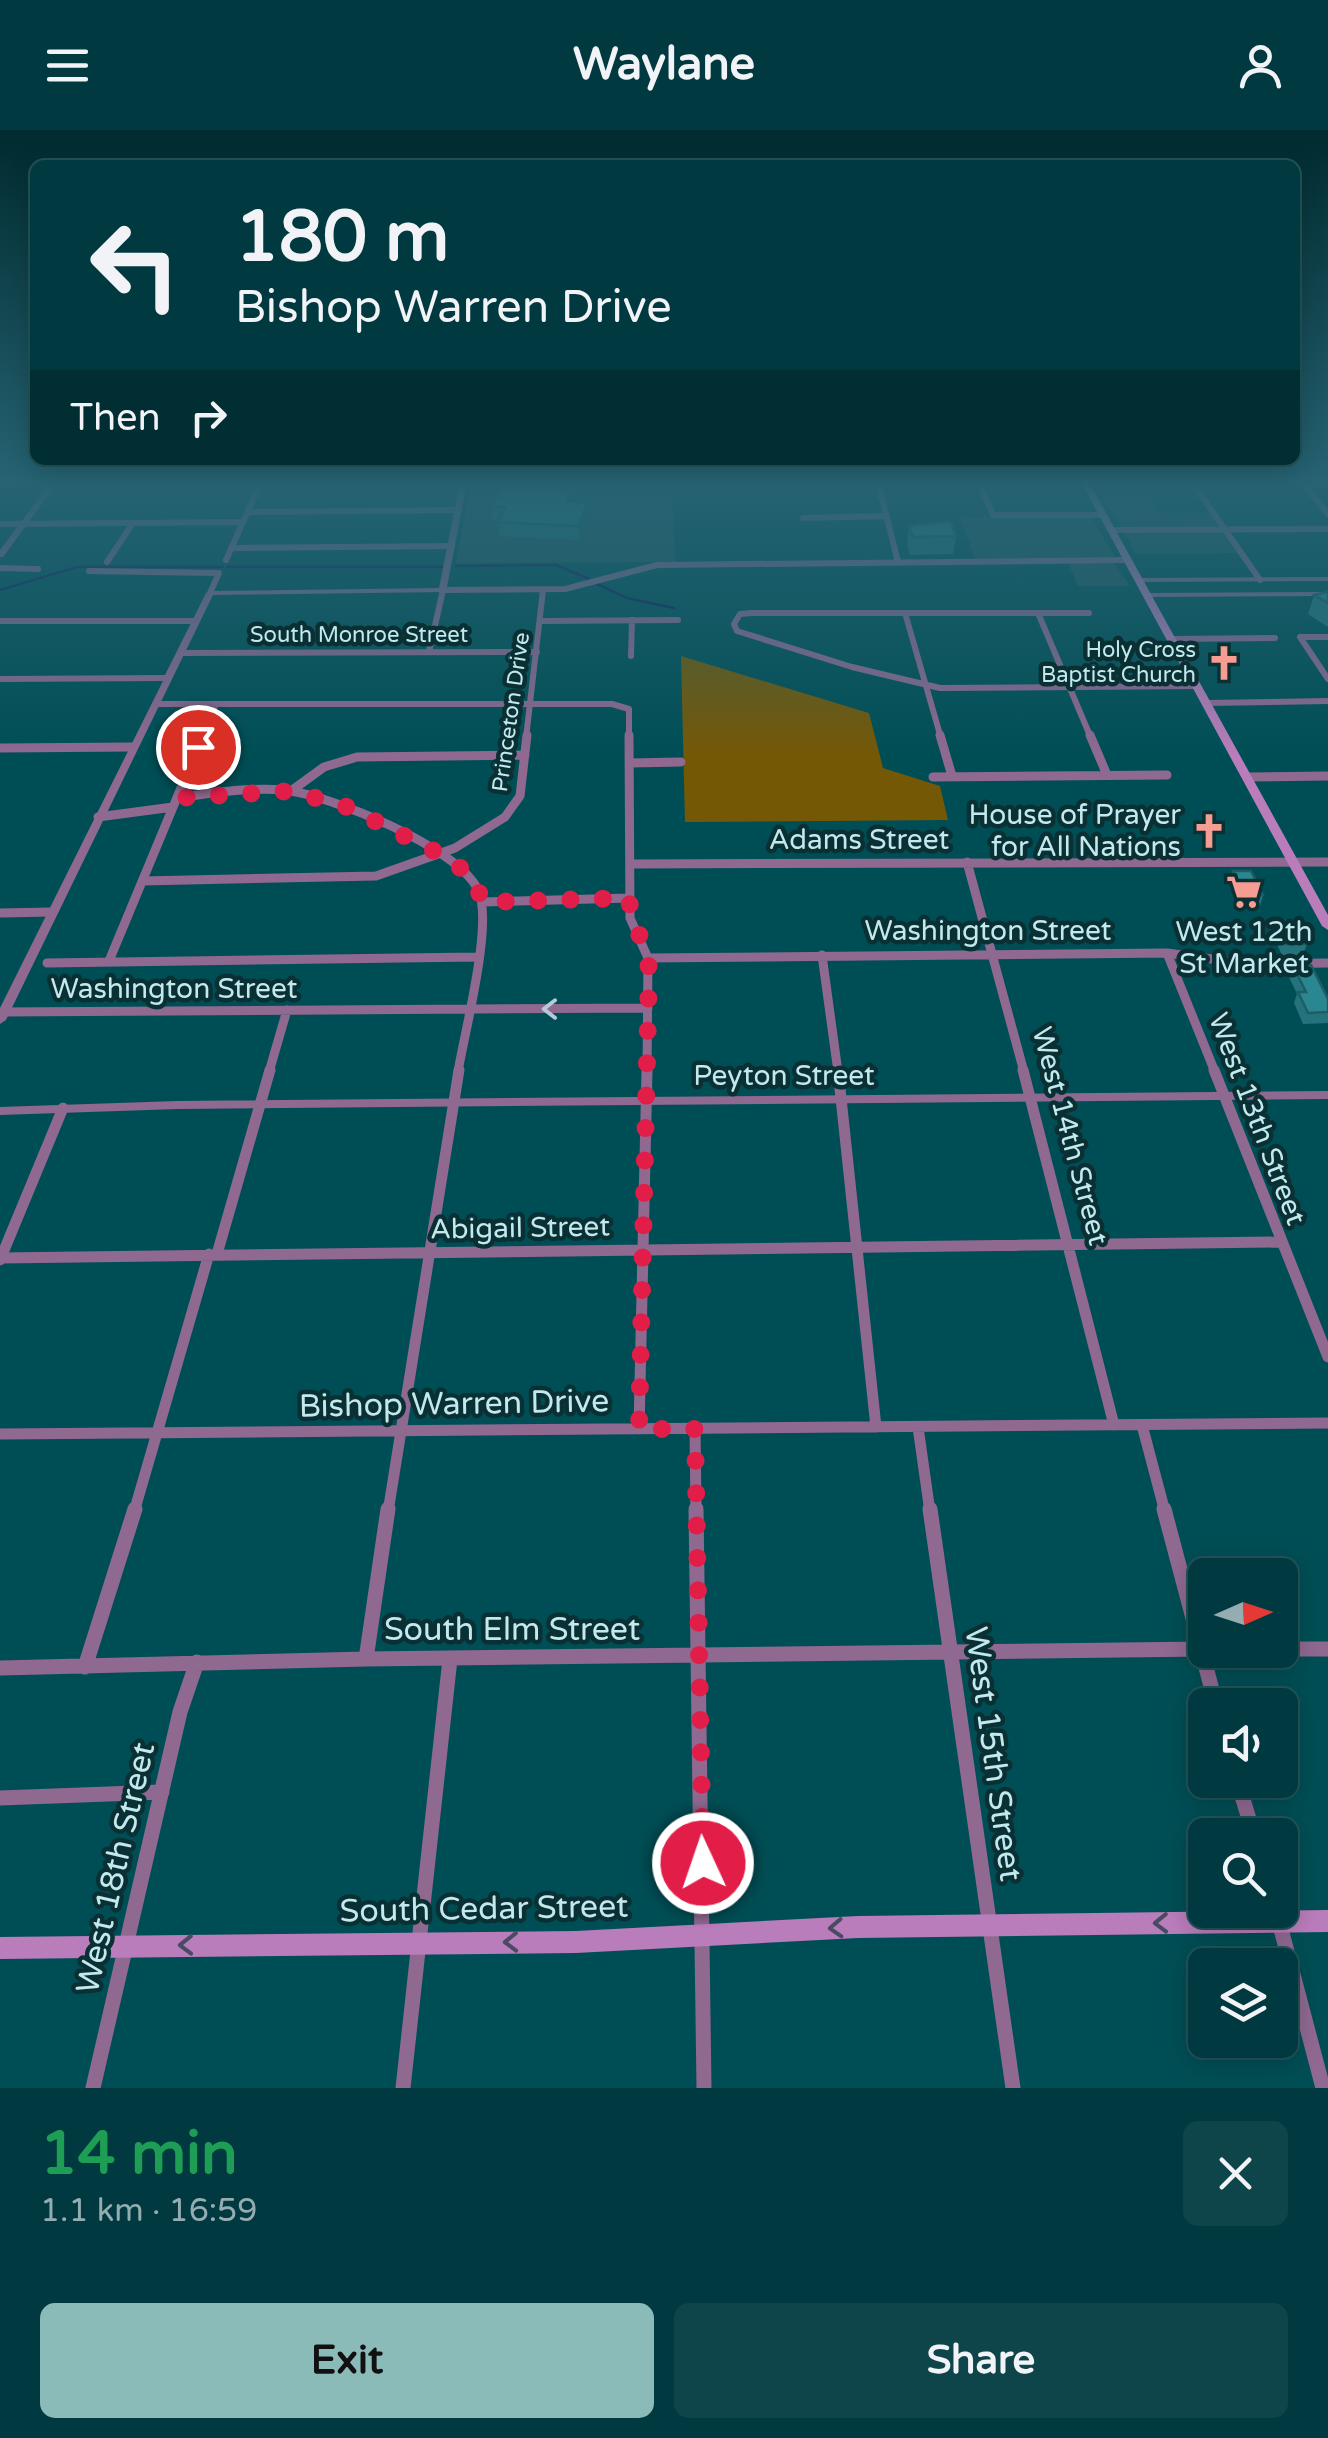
<!DOCTYPE html>
<meta charset="utf-8">
<style>
body{margin:0;font-family:"Varela Round",sans-serif;background:#0e454b;color:#f1f3f6;height:100vh;display:flex;flex-direction:column;font-size:38px;white-space:nowrap}
*{box-sizing:border-box;margin:0}
p{font-size:32px;color:#95adb1}
.icon{flex:none;width:55px;height:55px;fill:none;stroke:currentColor;stroke-width:2;stroke-linecap:round;stroke-linejoin:round}
.map{position:relative;height:1958px;overflow:hidden}
.panel{display:flex;flex-direction:column;background:#003a40;flex:1}
.panel>*{flex:none}
.guide{position:absolute;left:30px;top:30px;width:1270px;height:305px;border-radius:15px;box-shadow:0 5px 25px #0003,0 0 0 2px #225459;background:#003a40;color:#f1f3f6;overflow:hidden}
.needle{width:65px;rotate:87deg}
.tools{position:absolute;left:1188px;top:1428px;display:grid;gap:20px}
.tools a{display:grid;place-items:center;width:110px;height:110px;border-radius:15px;background:#003a40;box-shadow:0 5px 25px #0003,0 0 0 2px #225459;font-size:50px}
.pin{position:absolute;display:grid;place-items:center;width:85px;height:85px;color:#fff;margin:-42px;border:5px solid #fff;border-radius:50%;box-shadow:0 2px 10px #0007}
.me{position:absolute;width:110px;margin:-55px;rotate:357deg;stroke-linejoin:round;filter:drop-shadow(0 0 8px #0008)}
.turn{display:flex;align-items:center;gap:35px;height:210px;padding:0 40px;font-size:45px}
.turn .icon{width:130px;height:130px;stroke-width:2.5}
.turn b{display:block;font-size:70px;line-height:85px}
.then{display:flex;align-items:center;height:95px;padding:0 40px;background:#0003;gap:20px;font-size:38px}
.round{display:grid;place-items:center;flex:none;width:105px;height:105px;border-radius:15px;background:#0e454b}
.headline{display:flex;align-items:center;justify-content:space-between;height:170px;padding:0 40px}
h1{font-size:60px;font-weight:700;line-height:75px;color:#1e9e55}
.cta{display:flex;gap:20px;margin-top:auto;padding:20px 40px}
.cta a{flex:1;height:115px;border-radius:15px;background:#8bbbb9;color:#111;font-size:40px;font-weight:700;line-height:115px;text-align:center}
.cta a+a{background:#0e454b;color:#f1f3f6}
header{display:flex;justify-content:space-between;align-items:center;height:130px;padding:0 40px;background:#003a40;font-size:45px;font-weight:700}
.map>svg:first-child{display:block}
.built{fill:#23585f}
.green{fill:#755806}
.lines{fill:none;stroke-linecap:round;stroke-linejoin:round}
.stream{stroke:#0d1f58;stroke-width:2.5}
.minor-far3{stroke:#906991;stroke-width:6}
.minor-far2{stroke:#906991;stroke-width:9}
.minor-far1{stroke:#906991;stroke-width:11}
.minor{stroke:#906991;stroke-width:15}
.tertiary{fill:#906991;fill-rule:evenodd}
.secondary{fill:#ba7dbb;fill-rule:evenodd}
.wall{fill:#24737c}
.shaded-wall{fill:#1d5e65}
.building{fill:#2a8690;stroke:#1d5e65;stroke-width:2.5}
.oneway{stroke:#b5c9d7}
.oneway2{stroke:#484b63}
.route{stroke:#e11d48;stroke-width:18;stroke-dasharray:0 32.4}
.labels{text-anchor:middle;dominant-baseline:central;stroke-width:9;stroke-linejoin:round;paint-order:stroke}
.far-street-label{font-size:22px;fill:#c1e9ee;stroke:#0a3034}
.far-poi-label{font-size:22px;fill:#c1e9ee;stroke:#0a3034;text-anchor:end}
.poi-label{font-size:28px;fill:#c1e9ee;stroke:#0a3034;text-anchor:end}
.street-label{font-size:28px;fill:#c1e9ee;stroke:#0a3034}
.near-street-label{font-size:32px;fill:#c1e9ee;stroke:#0a3034}
</style>
<header><svg class="icon" aria-label="menu" viewBox="0 0 24 24"><path d="M4 6h16M4 12h16M4 18h16"/></svg>Waylane<svg class="icon" aria-label="person" viewBox="0 0 24 24"><circle cx="12" cy="8" r="4"/><path d="M4 21q1-7 8-7t8 7"/></svg></header>
<div class="map">
<svg width="1328" height="1958" viewBox="0 0 1328 1958">
<rect width="100%" height="100%" fill="#004e55"/>
<path class="built" d="M471,352H672L675,432L456,433Z
M1031,352H1140L1159,383H1214L1242,423L1136,424L1098,357H1033Z
M960,387H1091L1115,427L975,429Z
M1068,433H1114L1130,456H1078Z"/>
<path class="green" d="M681,526L869,583L883,638L940,656L948,690L685,692Z"/>
<g class="lines">
<path class="stream" d="M456,436L556,435L589,449
M227,437H442
M597,454L627,468L674,478
M0,460L77,437H223"/>
<path class="minor-far3" d="M878,352L898,432
M979,352L993,385H1103
M1192,352L1260,450
M1302,352L1328,384
M248,382L459,380
M803,388L886,386
M0,394L243,392
M1111,400L1328,399
M231,418L452,416
M226,430L261,352
M107,432L133,393
M0,438L38,439
M89,441L219,443L210,463
M905,483L941,608
M1038,483L1091,608
M1089,483H751L740,484L734,494L737,501L852,537L940,558L1196,556
M0,491H196
M541,491L678,490
M1300,507L1328,549
M1300,507H1328
M1171,509L1275,508
M429,522L443,460L565,459L657,435L1127,430
M181,523L537,522
M631,526L632,490
M1206,573L1328,571
M155,574H612L629,579V608
M202,608L215,576
M526,608L543,460"/>
<path class="minor-far2" d="M629,605L630,788L648,828L647,942
M940,605L952,646
M1090,605L1107,645
M0,618L132,617
M630,633L681,632
M933,647L1167,645
M1247,647L1328,646
M291,661L324,637L357,627L525,625
M177,668C212,663 248,657 284,660C330,665 458,717 478,760C494,792 464,904 458,942
M98,687L173,677
M967,732L1024,942
M630,734L1328,732
M142,751L376,746L455,718L505,687L520,666L527,605
M483,772L629,768
M0,783L52,782
M1167,823L1215,942
M822,825L838,942
M648,828L1167,823L1249,834L1328,833
M109,831L203,605
M47,833L476,827
M0,882L648,878
M269,942L287,880"/>
<path class="minor-far1" d="M838,940L876,1297
M1023,940L1114,1295
M1214,940L1328,1227
M217,1124L270,940
M0,1128L1281,1112
M0,1130L63,978
M1142,1295L1165,1382
M918,1297L930,1382
M639,1299L647,940
M695,1299L696,1382
M0,1304L1328,1293
M134,1382L209,1124
M388,1382L459,940"/>
<path class="minor" d="M696,1379L704,1958
M930,1379L1013,1958
M1164,1379L1216,1575
M1280,1519H1328
M366,1529L388,1379
M85,1537L135,1379
M0,1538L366,1529L1205,1519
M1237,1650L1254,1705
M0,1668L162,1662
M1276,1780L1323,1958
M93,1958L180,1582L197,1532
M403,1958L450,1529"/>
<path class="tertiary" d="M51,352H58L3,427H0V420Z
M460,352H467L446,462L213,465L6,890L0,894V878L163,551L0,552V546L165,545L206,463L210,461L439,458Z
M1328,447V451L1139,452L1135,450L1139,448Z
M1328,462V466L1148,467L1144,465L1148,463Z
M1328,961V969L177,979L0,985V977L177,971Z"/>
<path class="secondary" d="M1081,352H1089L1328,785V800L1322,796Z
M1328,1780V1802L858,1808L576,1823L0,1829V1807L576,1801L858,1786Z"/>
</g>
<path class="wall" d="M569,352V371L587,373L588,386L579,410L499,406V391H492L491,377Z
M909,396L956,406L953,424L910,425L907,414Z
M1328,462V497L1308,484L1314,465Z
M1233,741L1263,765L1260,776H1241L1229,752Z
M1275,791L1307,814L1303,825H1282L1271,802Z
M1292,834L1328,869V893L1303,894L1294,873L1297,864L1288,845Z"/>
<path class="shaded-wall" d="M587,373L588,386L579,410L578,396Z"/>
<path class="building" d="M525,352H568L567,371L587,373L578,396L498,392L505,377H491L504,354L523,355Z
M947,391L952,394L956,406L913,407L909,396Z
M1328,462V473L1314,465Z
M1233,741H1251L1263,765H1244Z
M1275,791H1294L1307,814H1286Z
M1292,834L1311,835L1328,869V882L1308,883L1298,862H1306Z"/>
<defs><path id="oneway-chevron" d="M-2-3.5L2.5 0L-2 3.5" fill="none" stroke-width="1.6" stroke-linecap="round" stroke-linejoin="round" transform="scale(2.5)"/></defs>
<use class="oneway" href="#oneway-chevron" transform="translate(550 879) rotate(180)"/>
<g class="oneway2">
<use href="#oneway-chevron" transform="translate(1161 1793) rotate(179)"/>
<use href="#oneway-chevron" transform="translate(836 1798) rotate(177)"/>
<use href="#oneway-chevron" transform="translate(511 1812) rotate(179)"/>
<use href="#oneway-chevron" transform="translate(186 1815) rotate(179)"/>
</g>
<linearGradient id="sky" x2="0" y2="1"><stop stop-color="#002b2f"/><stop offset="0.56" stop-color="#266373"/><stop offset="1" stop-color="#266373" stop-opacity="0"/></linearGradient>
<rect width="1328" height="627" fill="url(#sky)"/>
<g class="lines">
<path class="route" d="M198,617L177,668L290,661L345,676L452,730L474,751L483,772L629,768C631,794 647,814 649,840L639,1299H695L703,1733"/>
</g>
<defs>
<symbol id="church-bare" viewBox="-9 -9 18 18"><path d="M-1.2-6h2.4v3.5h3.3v2.4h-3.3V6h-2.4V-.1h-3.3v-2.4h3.3Z" fill="#f59c93" stroke="#0a3034" stroke-width="2.5" paint-order="stroke"/></symbol>
<symbol id="supermarket-bare" viewBox="-9 -9 18 18"><path d="M-6-5.5h2.5l.6 2H6L4.5 2H-2.5L-4.4-4H-6ZM-1.5 3.2a1.3 1.3 0 1 0 .1 0ZM3 3.2a1.3 1.3 0 1 0 .1 0Z" fill="#f59c93" stroke="#0a3034" stroke-width="2.5" paint-order="stroke"/></symbol>
</defs>
<g fill-rule="evenodd">
<use href="#church-bare" x="1199" y="508" width="50" height="50"/>
<use href="#church-bare" x="1184" y="676" width="50" height="50"/>
<use href="#supermarket-bare" x="1219" y="737" width="50" height="50"/>
</g>
<g class="labels">
<g class="far-street-label">
<text x="359" y="505">South Monroe Street</text>
<text transform="translate(511 582) rotate(-82)">Princeton Drive</text>
</g>
<g class="far-poi-label">
<text x="1196" y="520">Holy Cross<tspan x="1196" dy="25">Baptist Church</tspan></text>
</g>
<g class="poi-label">
<text x="1181" y="685">House of Prayer<tspan x="1181" dy="32">for All Nations</tspan></text>
<text x="1244" y="802" text-anchor="middle">West 12th<tspan x="1244" dy="32">St Market</tspan></text>
</g>
<g class="street-label">
<text x="859" y="710">Adams Street</text>
<text x="988" y="801">Washington Street</text>
<text x="174" y="859">Washington Street</text>
<text x="784" y="946">Peyton Street</text>
<text transform="translate(1257 989) rotate(69)">West 13th Street</text>
<text transform="translate(1070 1006) rotate(75)">West 14th Street</text>
<text transform="translate(520 1098) rotate(-1)">Abigail Street</text>
</g>
<g class="near-street-label">
<text transform="translate(454 1274) rotate(-1)">Bishop Warren Drive</text>
<text x="512" y="1500">South Elm Street</text>
<text transform="translate(993 1624) rotate(82)">West 15th Street</text>
<text transform="translate(116 1738) rotate(-77)">West 18th Street</text>
<text transform="translate(484 1779) rotate(-1)">South Cedar Street</text>
</g>
</g>
</svg>
<div class="tools">
<a><svg class="needle" viewBox="-14 -14 28 28"><path d="M0-13l5 13h-10z" fill="#e53935"/><path d="M0 13l5-13h-10z" fill="#95adb1"/></svg></a>
<a><svg class="icon" aria-label="sound" viewBox="0 0 24 24"><path d="M4 9h4l5-4v14l-5-4H4zM17 9q2 3 0 6"/></svg></a>
<a><svg class="icon" aria-label="search" viewBox="0 0 24 24"><circle cx="10" cy="10" r="6"/><path d="M15 15l6 6"/></svg></a>
<a><svg class="icon" aria-label="layers" viewBox="0 0 24 24"><path d="M12 4l9 5-9 5-9-5zM3 14l9 5 9-5"/></svg></a>
</div>
<div class="pin" style="left:198px;top:617px;background:#d93025"><svg class="icon" aria-label="arrive" viewBox="0 0 24 24"><path d="M6 21V4h12l-3 4 3 4H6"/></svg></div>
<svg class="me" style="left:703px;top:1733px" viewBox="-20 -20 40 40"><circle r="17" fill="#e11d48" stroke="#fff" stroke-width="3"/><path d="M0-11L8 9 0 5-8 9z" fill="#fff"/></svg>
<div class="guide">
<div class="turn"><svg class="icon" aria-label="left" viewBox="0 0 24 24"><path d="M17 20v-9H6M10 6l-5 5 5 5"/></svg><div><b>180 m</b>Bishop Warren Drive</div></div>
<div class="then">Then<svg class="icon" aria-label="right" viewBox="0 0 24 24"><path d="M7 20v-9h11M14 6l5 5-5 5"/></svg></div>
</div>
</div>
<section class="panel">
<div class="headline"><div><h1>14 min</h1><p>1.1 km · 16:59</p></div><a class="round"><svg class="icon" aria-label="close" viewBox="0 0 24 24"><path d="M6 6l12 12M18 6L6 18"/></svg></a></div>
<div class="cta"><a>Exit</a><a>Share</a></div>
</section>
